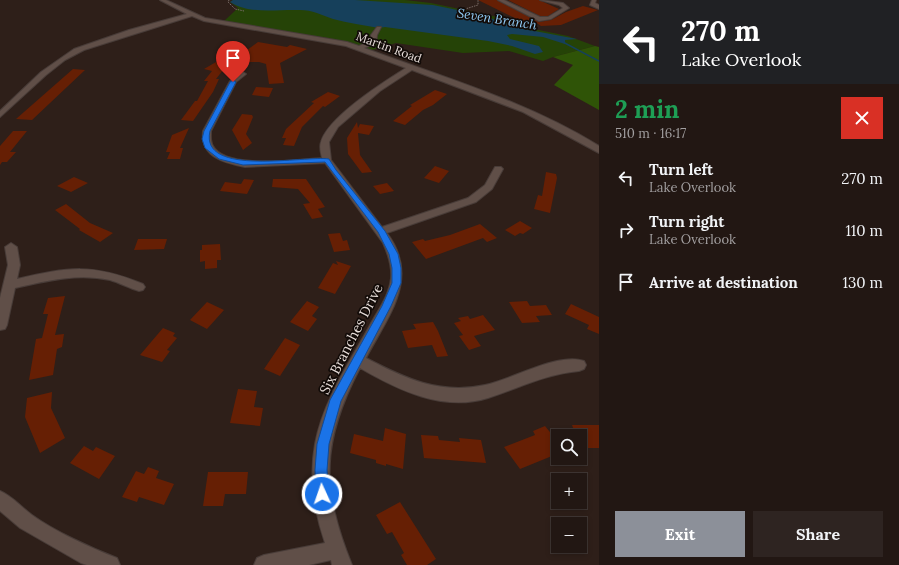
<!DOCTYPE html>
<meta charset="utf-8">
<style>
body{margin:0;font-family:Lora,serif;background:#2e2421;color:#f1f3f6;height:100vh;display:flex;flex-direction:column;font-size:15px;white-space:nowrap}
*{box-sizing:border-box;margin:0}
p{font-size:13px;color:#a29fa0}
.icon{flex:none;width:22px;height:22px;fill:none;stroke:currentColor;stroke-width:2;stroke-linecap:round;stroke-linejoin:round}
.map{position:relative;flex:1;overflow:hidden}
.details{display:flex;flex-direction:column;background:#221713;width:300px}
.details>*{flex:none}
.guide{background:#202124;color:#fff;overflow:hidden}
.buttons{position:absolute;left:551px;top:429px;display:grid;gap:8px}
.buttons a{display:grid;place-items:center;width:36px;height:36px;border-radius:0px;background:#221713;box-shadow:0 2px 6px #0003,0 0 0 1px #3f3633;font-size:20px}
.pin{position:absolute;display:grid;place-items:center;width:34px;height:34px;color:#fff;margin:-41px -17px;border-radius:50% 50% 50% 0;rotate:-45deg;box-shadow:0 0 4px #0007}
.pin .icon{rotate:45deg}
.me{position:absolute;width:44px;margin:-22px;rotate:357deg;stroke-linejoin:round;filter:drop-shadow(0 0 3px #0008)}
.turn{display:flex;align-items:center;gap:14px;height:84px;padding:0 16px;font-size:18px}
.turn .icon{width:52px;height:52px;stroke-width:2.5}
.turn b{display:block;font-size:28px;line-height:34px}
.round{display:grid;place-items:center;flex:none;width:42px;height:42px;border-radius:0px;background:#2e2421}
.head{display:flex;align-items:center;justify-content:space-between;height:68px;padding:0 16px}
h1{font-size:24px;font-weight:800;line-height:30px;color:#1e9e55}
.button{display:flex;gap:8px;margin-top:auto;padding:8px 16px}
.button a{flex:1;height:46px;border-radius:0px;background:#8c9099;color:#fff;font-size:16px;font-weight:800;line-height:46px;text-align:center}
.button a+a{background:#2e2421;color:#f1f3f6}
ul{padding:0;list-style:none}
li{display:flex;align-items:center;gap:12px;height:52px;padding:0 16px}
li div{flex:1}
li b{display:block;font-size:15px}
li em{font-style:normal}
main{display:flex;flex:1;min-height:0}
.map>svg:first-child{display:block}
.green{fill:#254307}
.forest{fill:#2f5407}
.water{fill:#16405b}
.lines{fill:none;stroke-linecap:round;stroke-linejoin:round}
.stream{stroke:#16405b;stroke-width:1.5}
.building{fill:#661f04}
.minor-casing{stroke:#483c38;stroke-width:2}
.path{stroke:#796c67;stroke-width:1;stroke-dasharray:1.5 1;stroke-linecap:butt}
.minor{fill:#604f48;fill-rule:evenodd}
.route{fill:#1a73e8;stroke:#114b97}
.labels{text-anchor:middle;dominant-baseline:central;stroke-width:3.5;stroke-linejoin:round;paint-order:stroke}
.far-street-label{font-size:12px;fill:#e8deda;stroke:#120b08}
.far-water-label{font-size:13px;font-style:italic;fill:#8fc9f2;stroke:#120b08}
.street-label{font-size:14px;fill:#e8deda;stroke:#120b08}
</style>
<main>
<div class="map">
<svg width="599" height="565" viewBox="0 0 599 565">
<rect width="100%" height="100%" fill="#2e1f19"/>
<path class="green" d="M233,0H405L431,3L493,16L524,27L568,36L595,46L553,57L543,61L509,51L463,53L396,43L369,51L328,38L223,22L238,8L230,2Z"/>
<path class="forest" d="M595,46L599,47V110L554,85L573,65L553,57Z"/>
<path class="water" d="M233,0H355L433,5L477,14L524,29L577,39L565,40V44L543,37L512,34L507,35L510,39L539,46L543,52L535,54L512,46L488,41L385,27L379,28C364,25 348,23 333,19C322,15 312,10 300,10C278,9 250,15 230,2Z"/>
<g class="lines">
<path class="stream" d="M561,41L599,61"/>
</g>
<path class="building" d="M478,0H497L539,22L551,20L566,12L583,6L598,10L561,25L541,26L532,20L523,22Z
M508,0H539L559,9L548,16H540Z
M258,42L287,47L290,45L307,49L280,63L284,83L269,84L266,64L259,62H240L243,53Z
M216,62L227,65L216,79H219L213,92L193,121L181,120L195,101H197L208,81H204L212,71L204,69Z
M73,69L85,70L32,120L16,119Z
M256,87L273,88L269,97L252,95Z
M435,90L447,94L433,105L423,110L405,125L393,121L412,106L410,105Z
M328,92L340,96L325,107L323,106L302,127L294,146L283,145L286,138H282L286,129L314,103L311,102Z
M242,114L252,115L253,117L246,134L252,143L243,150L232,130Z
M357,122L358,128L360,124L374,126L369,135L358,133L360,155L372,172L362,173L348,154L347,138Z
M189,128L180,148H183L180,159H167L170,152H166L172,135Z
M13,131H27L10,152H16L7,162H2L0,165V146Z
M435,166L449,171L439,183L424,178Z
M546,172L556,174L557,178L550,213L534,209L538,195L542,196Z
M74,177L88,183L71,192L57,186Z
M244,179L254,180L247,194L220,191L225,182L241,184Z
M273,179H306L325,207L318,209L323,217L312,219L303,204L310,203L298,189L272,187Z
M387,183L394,191L380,194L373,186Z
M66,204L90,223L113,233L100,242L79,230L80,229L55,210Z
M520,221L532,228L523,234L520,233L515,236L505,230Z
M480,224L497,238L487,242L483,238L426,259L412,242L423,239L425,241L450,235Z
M340,233L343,241L347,240L350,250L334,252L328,234Z
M138,239H167L164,249L134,250Z
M220,244L221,260H217V268L205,269V261L200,262V250H202V245Z
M336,261L351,266L335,294L318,288L333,263L338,265Z
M65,296L55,335L64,334L62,347L57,349L53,375L29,380L36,339L42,338L48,314H43L48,298Z
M307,301L319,307L312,316L317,319L308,331L290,322Z
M527,301L530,306L546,305L552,315L536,316L540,322L522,323L509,302Z
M207,302L224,310L207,329L190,320Z
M571,304L599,317V334L587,329L589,325L565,314Z
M483,315L495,330L474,336L481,346L469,350L459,336L463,335L454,323L461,321L458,318L468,316L470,319Z
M433,322L438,331L448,356L437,357L432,345L408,348L402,331L416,329L413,324Z
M163,328L175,333L173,336L177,338L167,350L170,351L162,362L140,355Z
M285,338L300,345L280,376L264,369Z
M238,389L257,391L254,407L263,408L260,426L230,423Z
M52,392L51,408L65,438L40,453L25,417L27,398Z
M572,425H599V448H582L580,436H576Z
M545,426L558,442V464L552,456L520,469L504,447L535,435L533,431Z
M385,428L406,434L403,469L386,464V466L376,463V460L350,453L354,434L383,441Z
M421,435L438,436L439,440L460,442L459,438L481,440L486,463L424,458Z
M84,446L93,451L96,447L115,456L99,479L70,463Z
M148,467L159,471L156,478L174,484L164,505L139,497L137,502L122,497L136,471L144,474Z
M208,472H248L246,494H225L223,506H203Z
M400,502L436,559L427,565H407L401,555L404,553L392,532L387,534L376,515Z"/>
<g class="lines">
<defs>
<path id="minor" d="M160,0H166L205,18L347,42L359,46L371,41V35L377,27H381L377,35L376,43L364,48C443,77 526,101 599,146V153L523,112L412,70L380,91L338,127L329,142L331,160L382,227L468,198L485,185L495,167H501L503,169L492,189L476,202L387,233C421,278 388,316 366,358C404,378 440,395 485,385C511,380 558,352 584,361L586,365L584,369L579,371C546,374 519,388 488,398C443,412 398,390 360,368C321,442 321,488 352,565H332L331,560L309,565H254L257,558L264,555L325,543C314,511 309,477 315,444C323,401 349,363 370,325C378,310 389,296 391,278C392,266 388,254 383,243L325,163L245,167C224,163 200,157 203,131L230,81L243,72L246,74L236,82L211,131C211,136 210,141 213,146C226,170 298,159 322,158C321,153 319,147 321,142C328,117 385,81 406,68L346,46L204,21L192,16L84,50L65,60L46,75L0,117V111L41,72L74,49L129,30L187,14Z
M498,0H504L540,17H548L563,8L559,5L540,0L563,3L569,8L551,19L539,21Z
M592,0H596L595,3L599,5V9L590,5Z
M11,243L17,247L20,265L17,279C69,267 92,263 143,284L145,287L143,290L139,291C129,288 120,283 110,280C77,273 46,281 15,288L7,325L5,329L0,330V298L8,265L5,247Z
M0,491C12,496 21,507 32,515C54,531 91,548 117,558L120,565H87L81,563L20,528L0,511Z"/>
</defs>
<use href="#minor" class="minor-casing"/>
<path class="path" d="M229,0L228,2L235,9L244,11
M462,10L478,5V0"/>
<use href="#minor" class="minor"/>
</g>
<path class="route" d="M233,80L236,82L210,131C199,178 307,155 329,159L336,170L385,231L398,254L401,268V283L391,306L341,401L329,444L327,470L329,494L327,498L322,500L318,498L316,494L315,470L317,444L330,400L382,306L392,283V268L389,254L378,232L325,162L243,165L219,159L205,148L202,139L204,131L230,82Z"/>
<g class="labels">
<g class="far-street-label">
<text transform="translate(389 47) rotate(20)">Martin Road</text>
</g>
<g class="far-water-label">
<text transform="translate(497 19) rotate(9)">Seven Branch</text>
</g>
<g class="street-label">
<text transform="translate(351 339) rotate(-63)">Six Branches Drive</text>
</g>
</g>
</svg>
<div class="buttons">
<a><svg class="icon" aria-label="search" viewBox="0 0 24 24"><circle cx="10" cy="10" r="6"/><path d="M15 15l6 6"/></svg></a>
<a>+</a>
<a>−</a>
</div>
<div class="pin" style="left:233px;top:82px;background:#d93025"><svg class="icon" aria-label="arrive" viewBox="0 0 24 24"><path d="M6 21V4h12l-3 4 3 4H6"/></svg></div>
<svg class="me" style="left:322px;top:494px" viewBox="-20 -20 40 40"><circle r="17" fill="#1a73e8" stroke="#fff" stroke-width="3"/><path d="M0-11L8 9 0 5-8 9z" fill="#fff"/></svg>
</div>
<section class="details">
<div class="guide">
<div class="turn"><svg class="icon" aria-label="left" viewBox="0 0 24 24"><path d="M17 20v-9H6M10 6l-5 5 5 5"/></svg><div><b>270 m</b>Lake Overlook</div></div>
</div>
<div class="head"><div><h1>2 min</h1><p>510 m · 16:17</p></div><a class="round" style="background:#d93025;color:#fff"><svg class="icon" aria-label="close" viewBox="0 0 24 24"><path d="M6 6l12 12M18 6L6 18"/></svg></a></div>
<ul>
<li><svg class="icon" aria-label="left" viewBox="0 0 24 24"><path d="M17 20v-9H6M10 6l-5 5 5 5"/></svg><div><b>Turn left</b><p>Lake Overlook</p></div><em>270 m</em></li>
<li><svg class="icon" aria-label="right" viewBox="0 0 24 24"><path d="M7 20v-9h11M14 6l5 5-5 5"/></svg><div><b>Turn right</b><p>Lake Overlook</p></div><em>110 m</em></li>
<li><svg class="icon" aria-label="arrive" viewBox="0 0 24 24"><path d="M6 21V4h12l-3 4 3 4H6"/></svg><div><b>Arrive at destination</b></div><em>130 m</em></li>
</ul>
<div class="button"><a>Exit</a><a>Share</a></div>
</section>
</main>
